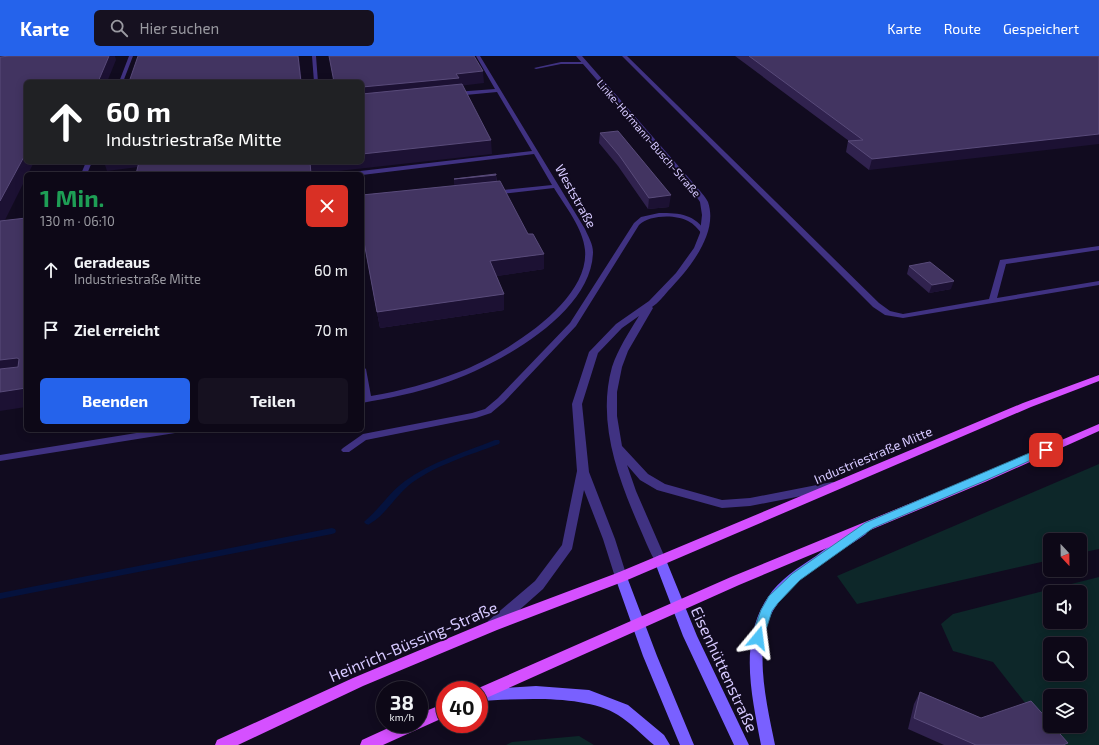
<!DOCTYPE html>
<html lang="de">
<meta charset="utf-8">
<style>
body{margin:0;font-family:"Exo 2",sans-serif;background:#161120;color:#f1f3f6;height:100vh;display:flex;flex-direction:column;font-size:15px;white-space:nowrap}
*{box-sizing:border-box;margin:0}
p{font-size:13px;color:#9a9aa1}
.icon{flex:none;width:22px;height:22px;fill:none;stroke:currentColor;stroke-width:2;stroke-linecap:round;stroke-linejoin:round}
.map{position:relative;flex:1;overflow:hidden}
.drawer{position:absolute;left:24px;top:116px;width:340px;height:260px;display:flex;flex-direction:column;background:#0d0817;border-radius:6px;box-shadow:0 2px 10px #0003,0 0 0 1px #2d2936}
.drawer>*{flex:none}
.top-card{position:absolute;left:24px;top:24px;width:340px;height:84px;border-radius:6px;box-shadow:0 2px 10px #0003,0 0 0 1px #2d2936;background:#202124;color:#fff;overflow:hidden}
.needle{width:26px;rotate:158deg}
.fabs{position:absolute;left:1043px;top:477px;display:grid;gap:8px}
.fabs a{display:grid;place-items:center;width:44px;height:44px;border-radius:6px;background:#0d0817;box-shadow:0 2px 10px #0003,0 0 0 1px #2d2936;font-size:20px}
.speed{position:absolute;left:376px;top:625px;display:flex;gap:8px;font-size:20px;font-weight:700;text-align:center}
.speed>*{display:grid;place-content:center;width:52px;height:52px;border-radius:50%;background:#0d0817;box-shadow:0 2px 10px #0003,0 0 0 1px #2d2936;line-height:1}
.speed small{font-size:10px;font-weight:400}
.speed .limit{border:6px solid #d22;background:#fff;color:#111}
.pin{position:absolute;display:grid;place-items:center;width:34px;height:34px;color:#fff;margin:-17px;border-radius:8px;box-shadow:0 2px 6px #0006}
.me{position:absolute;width:44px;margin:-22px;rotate:16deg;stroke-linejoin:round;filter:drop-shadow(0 0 3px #0008)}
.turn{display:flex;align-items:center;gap:14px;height:84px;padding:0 16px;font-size:18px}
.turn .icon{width:52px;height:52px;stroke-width:2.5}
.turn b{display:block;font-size:28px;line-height:34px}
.round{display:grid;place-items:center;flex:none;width:42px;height:42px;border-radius:6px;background:#161120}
.summary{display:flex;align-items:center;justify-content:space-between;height:68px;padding:0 16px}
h1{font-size:24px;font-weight:700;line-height:30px;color:#1e9e55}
.cta{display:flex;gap:8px;margin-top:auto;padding:8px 16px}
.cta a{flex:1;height:46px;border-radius:6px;background:#2563eb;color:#fff;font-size:16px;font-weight:700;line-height:46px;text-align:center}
.cta a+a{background:#161120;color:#f1f3f6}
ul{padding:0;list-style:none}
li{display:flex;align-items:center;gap:12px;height:60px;padding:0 16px}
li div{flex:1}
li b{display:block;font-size:15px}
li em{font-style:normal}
header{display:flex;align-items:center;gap:24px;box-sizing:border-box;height:56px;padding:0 20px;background:#2563eb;color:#fff}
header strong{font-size:19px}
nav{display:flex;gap:22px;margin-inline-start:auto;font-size:14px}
.search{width:280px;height:36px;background:#161120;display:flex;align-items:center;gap:10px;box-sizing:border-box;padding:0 14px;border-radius:6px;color:#9a9aa1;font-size:15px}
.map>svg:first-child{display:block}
.green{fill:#0d2729;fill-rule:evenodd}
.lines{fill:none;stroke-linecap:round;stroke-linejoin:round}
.stream{fill:#05123d;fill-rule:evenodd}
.lane{fill:#403282;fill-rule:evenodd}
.street{fill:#403282;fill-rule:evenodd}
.secondary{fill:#7960ff;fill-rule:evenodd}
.primary{fill:#d550ff;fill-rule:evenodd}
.wall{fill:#30224e}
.shaded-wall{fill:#1c1133}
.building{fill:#423461;stroke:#594b7a}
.route{fill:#4fc3f7;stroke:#337fa1}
.labels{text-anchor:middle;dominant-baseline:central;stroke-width:4;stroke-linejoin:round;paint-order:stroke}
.far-street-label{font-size:11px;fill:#d6c9ff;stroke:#110b1f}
.street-label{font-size:13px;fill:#d6c9ff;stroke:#110b1f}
.near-street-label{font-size:16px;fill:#d6c9ff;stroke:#110b1f}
</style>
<header>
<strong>Karte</strong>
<div class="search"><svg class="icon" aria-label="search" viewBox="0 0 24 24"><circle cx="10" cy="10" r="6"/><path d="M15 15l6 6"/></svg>Hier suchen</div>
<nav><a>Karte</a><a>Route</a><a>Gespeichert</a></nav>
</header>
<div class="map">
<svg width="1099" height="689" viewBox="0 0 1099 689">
<rect width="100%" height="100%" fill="#110b1f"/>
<path class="green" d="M1099,408V493L1080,497V484H1050V504L857,548L837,520Z
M1099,521V689H1058L993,606L953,595L941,568L953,558ZM1050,536H1080V566H1050ZM1050,588H1080V618H1050ZM1050,640H1080V670H1050Z
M579,680L594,689H506L512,686Z"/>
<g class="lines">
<path class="stream" d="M495,384H499L500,386L499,388C470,399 432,410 408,430C395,441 385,459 371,467C368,469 369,469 366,468L364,466L366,464C380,452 390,436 405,425C431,406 465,396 495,384Z
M332,472L335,473L336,475L335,477L332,478L0,543V537Z"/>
<path class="lane" d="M129,0H133L123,26H119Z
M312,0H316L318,26H314Z
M476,0H480L585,173C588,180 593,188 593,196C592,259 494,311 442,328C416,337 389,342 362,347V310L366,313L371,340C401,335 430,327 459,316C501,300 590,247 585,194C583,172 565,150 554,132L493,139L490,137L493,135L552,129L534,98L362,119L349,118L352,116L532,95L497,36L455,40L452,38L455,36L495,33Z
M622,0H627L879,247L890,255L903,258L989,243L1000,204L1099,190V194L1006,208L997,242L1099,225V229L903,262L885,259L873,251Z
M561,6H585L587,7L585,8H561L536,13L534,12Z
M86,106H92L87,118H81Z
M659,157C681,157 694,158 707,177L706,178H702C698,173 694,168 688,165C675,158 649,159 639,169L576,270L504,346L491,357L476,362L366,384L349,396H343L341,394L343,392L363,378L472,357L485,353L498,342L570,267L634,167L641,161Z
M155,374H180L175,377L0,405V399Z"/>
<path class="street" d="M576,0H582L695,129C699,134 705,140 708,146C719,178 688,214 668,235C663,241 658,247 652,251L653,252L628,295L622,311L617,336V360L622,390L648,418L665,428L722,444L750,442L832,426L836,427L838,430L836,433L832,434L750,450L722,452L657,434L640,424L627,409L636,435L666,504L664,507L660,509L656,507C649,495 644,481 638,468C617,419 597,365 612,311C618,293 629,276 639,260L622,272L598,297L582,348L589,416L615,483L627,521L625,525L621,526L617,525L615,521L603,483L584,434L572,493L543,533L498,573L493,575L488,573L486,569L488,565L535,525L562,489L577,415L572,348L589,296L616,268L649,245L676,217L694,192L700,177L702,159L700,146L690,131Z"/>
<path class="secondary" d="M862,470L866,472L868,475L866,478C836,499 800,517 778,547C750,584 767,648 775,689H761C752,640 738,586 768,541C779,524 799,511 816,500C828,491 849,475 862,470Z
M660,499L664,501L666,504L697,580L749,689H734L683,580L654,504L656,501Z
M621,516L625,517L627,521L657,600L694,689H680L643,600L615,521L617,517Z
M536,630L589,634L628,649L664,679L670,689H654C642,679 631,667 618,659C585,638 518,643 479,645V634H475Z"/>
<path class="primary" d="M1099,319V325L1031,351L625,525L497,574L363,630L238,689H215L217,684L353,622L487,566L617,517L1023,347Z
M1099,368V375L985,426L739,529L484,643L479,644V634H474L731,521L977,420Z
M445,647V661L383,689H360L362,684L397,668H419V658Z"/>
</g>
<path class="wall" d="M735,0H1099L869,114L846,96L848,85H849Z
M600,77L669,151L648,153L618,110L599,87Z
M496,119L497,126L544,213L496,220L504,238V254L380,272L362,177V139L455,130L454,123Z
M909,210L951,233L929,237L907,218Z
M920,636L981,662L1066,689H944L908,673L914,648Z"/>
<path class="shaded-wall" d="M109,0H115L116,4L107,26H98Z
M298,0H299L302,26H301Z
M483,15L484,27L459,30L362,44V31L456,18Z
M1099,78V88L869,114L872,103Z
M491,84L492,98L311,118L310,106H362V98Z
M26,97V106H34L28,118H26V122L0,174V145Z
M104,106H145L146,110L107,115Z
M496,119L497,133L455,137L454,123Z
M671,139L669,151L648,153L649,142Z
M544,198V213L491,221L490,205Z
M954,225L951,233L929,237L932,229Z
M504,238V254L380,272L377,256Z
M17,302L26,319L0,322V304Z
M26,332V351L0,355V336Z"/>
<path class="building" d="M10,0H109L98,26H26V97L0,145V1Z
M138,0H298L301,26H129Z
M329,0H474L483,15L456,18L459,22L362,31V26H334Z
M749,0H1099V78L872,103L848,85L863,84Z
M462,28L491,84L362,98V38Z
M618,75L671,139L649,142L619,99L600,77Z
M139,106H310L311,118H136Z
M496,118V119L454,123Z
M500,125L528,178H533L544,198L490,205L504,238L377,256L362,175V139Z
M26,162V332L0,336V313L18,311L19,303L17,302L0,304V165Z
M930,206L954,225L932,229L909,210Z
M920,636L981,662L1031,645L1050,666V670H1053L1068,687L1063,689H976L914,662Z"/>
<path class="route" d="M1046,390L1049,391L1050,394L1049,396L984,425L873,472L800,524L778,547L772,555L762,586L758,587L753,586L751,582L761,554L769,540L792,518L865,467Z"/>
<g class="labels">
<g class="far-street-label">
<text transform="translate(649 82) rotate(49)">Linke-Hofmann-Busch-Straße</text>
</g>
<g class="street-label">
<text transform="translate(576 140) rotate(61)">Weststraße</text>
<text transform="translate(873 399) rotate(-23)">Industriestraße Mitte</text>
</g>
<g class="near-street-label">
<text transform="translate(413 585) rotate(-23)">Heinrich-Büssing-Straße</text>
<text transform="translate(725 613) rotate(65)">Eisenhüttenstraße</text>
</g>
</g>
</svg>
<div class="fabs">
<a><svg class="needle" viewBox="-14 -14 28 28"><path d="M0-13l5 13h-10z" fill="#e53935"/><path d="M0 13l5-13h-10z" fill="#9a9aa1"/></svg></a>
<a><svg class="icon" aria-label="sound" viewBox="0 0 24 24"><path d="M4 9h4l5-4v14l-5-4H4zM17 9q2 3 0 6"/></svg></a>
<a><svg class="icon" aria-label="search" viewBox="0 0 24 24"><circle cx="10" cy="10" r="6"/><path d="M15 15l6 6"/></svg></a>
<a><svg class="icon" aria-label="layers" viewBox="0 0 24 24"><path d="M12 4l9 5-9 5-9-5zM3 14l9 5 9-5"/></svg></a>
</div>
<div class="speed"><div>38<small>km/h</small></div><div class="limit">40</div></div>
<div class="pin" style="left:1046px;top:394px;background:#d93025"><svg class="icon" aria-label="arrive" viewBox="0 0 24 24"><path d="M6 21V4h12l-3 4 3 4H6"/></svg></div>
<svg class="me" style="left:758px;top:582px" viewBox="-20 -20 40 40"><path d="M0-17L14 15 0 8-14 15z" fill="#4fc3f7" stroke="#fff" stroke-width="4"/></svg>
<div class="top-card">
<div class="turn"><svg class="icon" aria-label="ahead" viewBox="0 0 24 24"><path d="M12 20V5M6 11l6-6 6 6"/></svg><div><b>60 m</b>Industriestraße Mitte</div></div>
</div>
<section class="drawer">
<div class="summary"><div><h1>1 Min.</h1><p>130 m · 06:10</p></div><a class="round" style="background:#d93025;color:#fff"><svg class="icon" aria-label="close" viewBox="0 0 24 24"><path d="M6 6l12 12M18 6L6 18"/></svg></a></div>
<ul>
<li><svg class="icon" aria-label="ahead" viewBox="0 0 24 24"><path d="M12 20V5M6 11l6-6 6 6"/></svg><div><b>Geradeaus</b><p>Industriestraße Mitte</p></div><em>60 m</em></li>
<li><svg class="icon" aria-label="arrive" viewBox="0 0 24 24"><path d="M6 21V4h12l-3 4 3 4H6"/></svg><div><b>Ziel erreicht</b></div><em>70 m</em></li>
</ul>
<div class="cta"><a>Beenden</a><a>Teilen</a></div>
</section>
</div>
